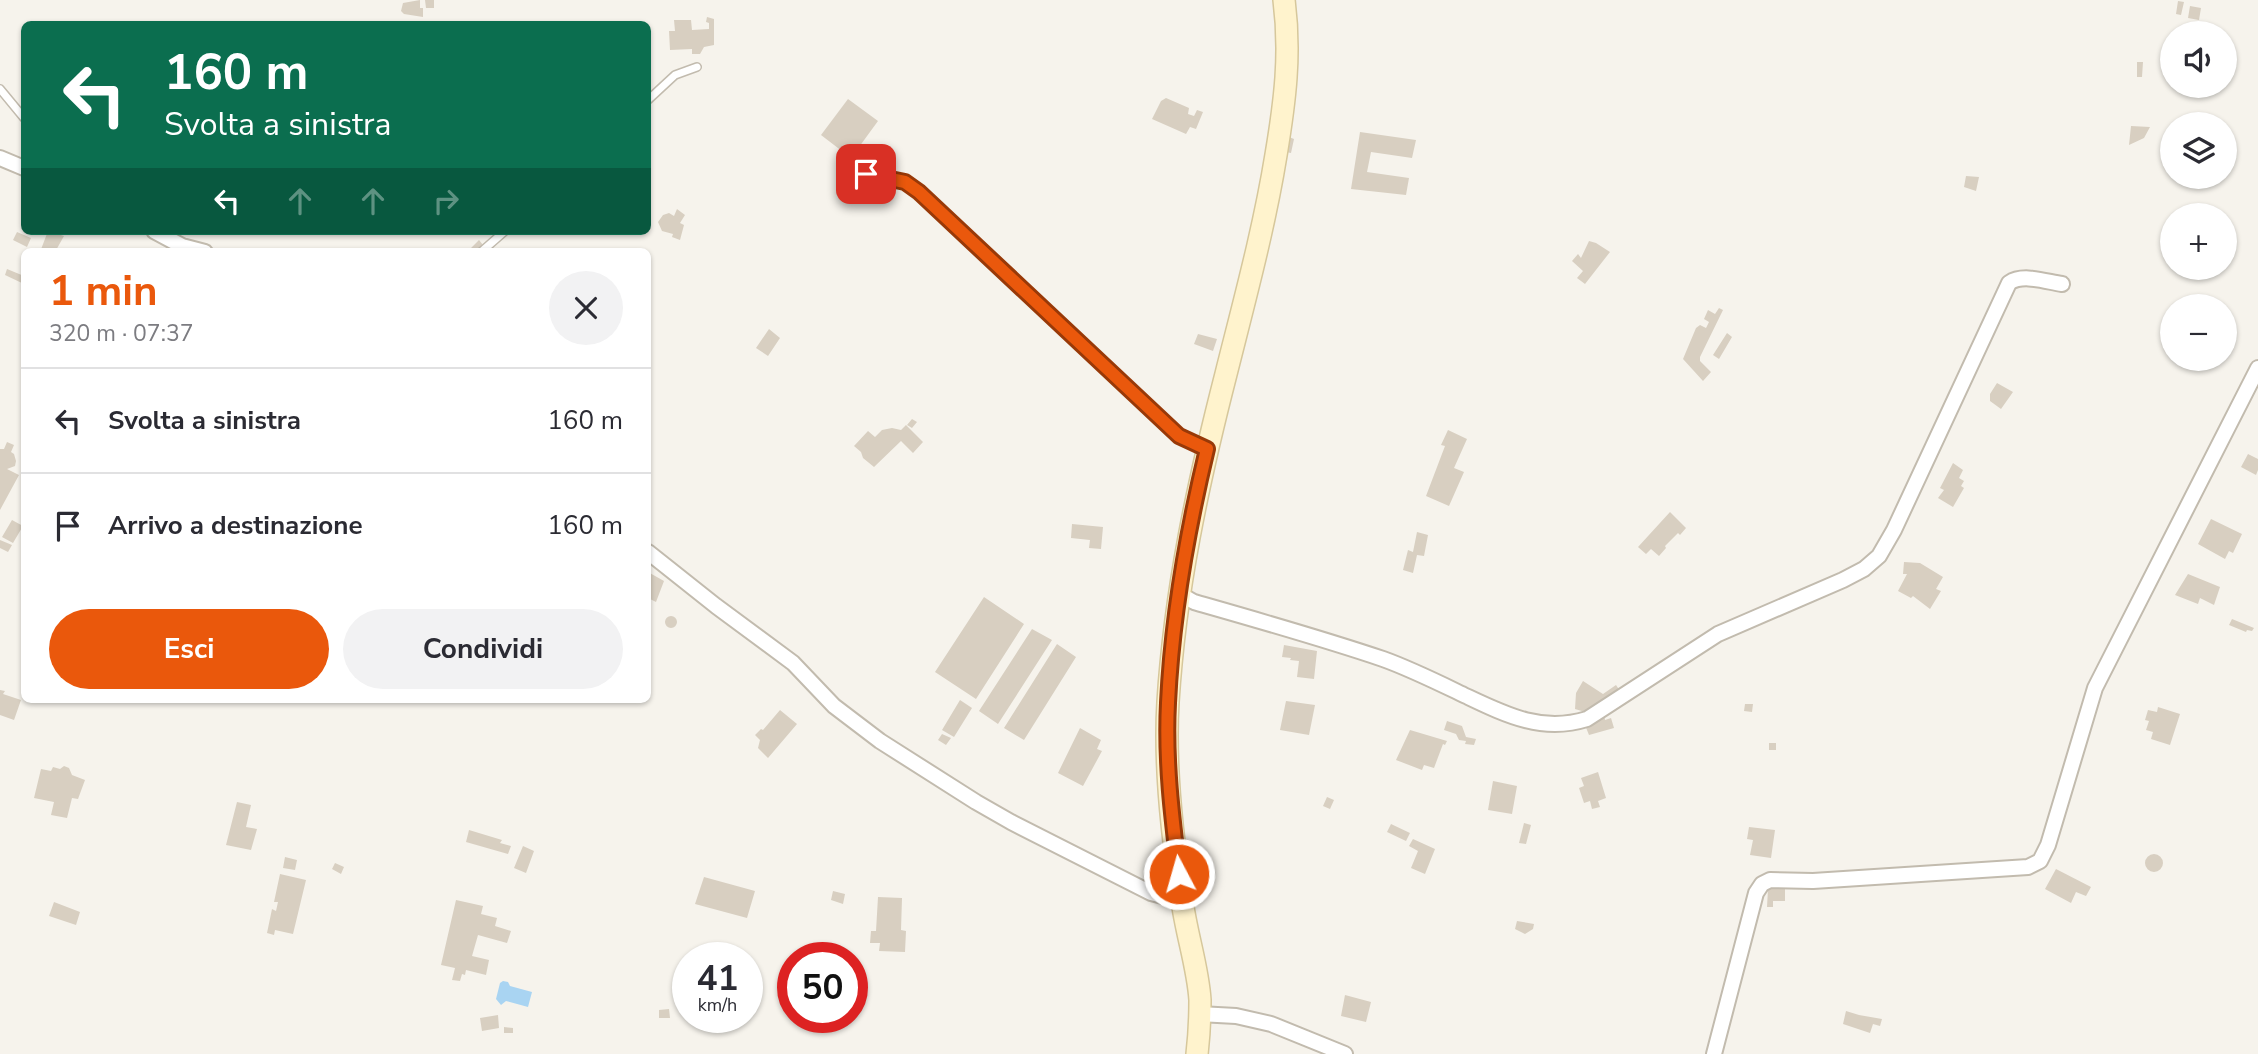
<!DOCTYPE html>
<html lang="it">
<meta charset="utf-8">
<style>
body{margin:0;font-family:"Nunito Sans",sans-serif;background:#f2f2f3;color:#2b2b33;height:100vh;display:flex;flex-direction:column;font-size:26px;white-space:nowrap}
*{box-sizing:border-box;margin:0}
p{font-size:23px;color:#7c7c81}
.icon{flex:none;width:38px;height:38px;fill:none;stroke:currentColor;stroke-width:2;stroke-linecap:round;stroke-linejoin:round}
.map{position:relative;flex:1;overflow:hidden}
.panel{position:absolute;left:21px;top:248px;width:630px;height:455px;display:flex;flex-direction:column;background:#fff;border-radius:10px;box-shadow:0 2px 5px #0004}
.panel>*{flex:none}
.guide{position:absolute;left:21px;top:21px;width:630px;height:214px;border-radius:10px;box-shadow:0 2px 5px #0004;background:#0b6e4f;color:#fff;overflow:hidden}
.controls{position:absolute;left:2160px;top:21px;display:grid;gap:14px}
.controls a{display:grid;place-items:center;width:77px;height:77px;border-radius:50%;background:#fff;box-shadow:0 2px 5px #0004;font-size:35px}
.speed{position:absolute;left:672px;top:942px;display:flex;gap:14px;font-size:35px;font-weight:700;text-align:center}
.speed>*{display:grid;place-content:center;width:91px;height:91px;border-radius:50%;background:#fff;box-shadow:0 2px 5px #0004;line-height:1}
.speed small{font-size:18px;font-weight:400}
.speed .limit{border:10px solid #d22;background:#fff;color:#111}
.pin{position:absolute;display:grid;place-items:center;width:60px;height:60px;color:#fff;margin:-30px;border-radius:14px;box-shadow:0 4px 10px #0006}
.me{position:absolute;width:77px;margin:-38px;rotate:354deg;stroke-linejoin:round;filter:drop-shadow(0 0 5px #0008)}
.turn{display:flex;align-items:center;gap:24px;height:147px;padding:0 28px;font-size:32px}
.turn .icon{width:91px;height:91px;stroke-width:2.5}
.turn b{display:block;font-size:49px;line-height:60px}
.lanes{display:flex;align-items:center;height:66px;padding:0 28px;background:#0003;justify-content:center;gap:35px;direction:ltr}
.lanes .off{opacity:.35}
.round{display:grid;place-items:center;flex:none;width:74px;height:74px;border-radius:37px;background:#f2f2f3}
.summary{display:flex;align-items:center;justify-content:space-between;height:119px;padding:0 28px}
h1{font-size:42px;font-weight:700;line-height:52px;color:#ea580c}
.primary-button{display:flex;gap:14px;margin-top:auto;padding:14px 28px}
.primary-button a{flex:1;height:80px;border-radius:42px;background:#ea580c;color:#fff;font-size:28px;font-weight:700;line-height:80px;text-align:center}
.primary-button a+a{background:#f2f2f3;color:#2b2b33}
ul{padding:0;list-style:none}
li{display:flex;align-items:center;gap:21px;height:105px;padding:0 28px;border-top:2px solid #e1e1e2}
li div{flex:1}
li b{display:block;font-size:26px}
li em{font-style:normal}
.map>svg:first-child{display:block}
.water{fill:#a9d4f2}
.building{fill:#d8cfc1}
.lines{fill:none;stroke-linecap:round;stroke-linejoin:round}
.lane-casing{stroke:#c2bbae;stroke-width:10}
.street-casing{stroke:#c2bbae;stroke-width:18}
.secondary-casing{stroke:#d6c79b;stroke-width:24}
.lane{stroke:#fff;stroke-width:7}
.street{stroke:#fff;stroke-width:14}
.secondary{stroke:#fff3cd;stroke-width:21}
.route-casing{stroke:#983908;stroke-width:18}
.route{stroke:#ea580c;stroke-width:12}
</style>
<div class="map">
<svg width="2258" height="1054" viewBox="0 0 2258 1054">
<rect width="100%" height="100%" fill="#f6f3ec"/>
<path class="water" d="M503,981L508,982L510,986L532,992L528,1007L506,1001L501,1005L496,999L500,983Z"/>
<path class="building" d="M420,0V8H423V17L404,14L401,11L403,3Z
M425,0H434V8H426Z
M2178,1L2184,2L2181,15L2176,14Z
M2190,6L2201,8L2199,20L2188,18Z
M707,17L714,19V45L704,47L700,54H692V49L670,50L669,31H675L674,20H691L692,30L709,29V23L706,22Z
M2169,55L2172,56V75L2167,74Z
M2137,62H2143L2142,77H2137Z
M1166,98L1189,108L1188,114L1194,116L1197,110L1203,112L1196,129L1190,127L1186,134L1152,119L1161,101Z
M848,99L878,121L851,158L821,135Z
M2131,126L2150,127L2144,138L2129,145Z
M1360,132L1416,140L1412,158L1371,152L1367,172L1409,178L1406,195L1351,189Z
M1289,137L1294,139L1291,153L1286,152Z
M1966,176L1979,177L1976,191L1964,187Z
M677,209L685,215L680,223L684,225L680,240L672,237L673,234L662,231L658,222L663,215L669,213L674,216Z
M48,231L64,236L55,252H40Z
M17,232L31,238L27,247L13,240Z
M479,240L483,245L475,252H471L469,250Z
M1589,241L1596,243L1610,252L1585,284L1577,278L1583,271L1572,261L1578,254L1581,258Z
M7,269L24,276V284L5,275Z
M1719,308L1723,310L1700,357V361L1711,372L1703,381L1683,359L1696,328L1700,325L1706,328L1709,322L1704,319L1708,310L1715,314Z
M769,329L780,338L768,356L756,348Z
M1727,333L1732,337L1719,359L1713,355Z
M1198,334L1217,339L1213,351L1194,344Z
M1997,383L2013,392L2001,409L1990,401V394Z
M912,419L917,422L912,428L907,425Z
M906,425L923,442L913,453L901,441L874,467L863,458L861,452L854,446L868,431L875,437L882,430L892,428L901,430Z
M1448,430L1467,439L1454,468L1464,472L1449,506L1426,496L1445,446L1441,445Z
M7,442L14,445L11,452L14,454L16,461L15,466L7,469L19,475L0,510V449H4Z
M2248,454L2258,459V470L2256,475L2241,467Z
M1953,463L1963,470L1959,478L1964,481L1961,486L1964,488L1953,507L1938,498L1944,490L1940,488Z
M1670,512L1686,528L1680,535L1678,533L1665,546L1666,548L1659,556L1651,549L1646,554L1638,547Z
M2211,519L2242,534L2233,553L2229,551L2225,559L2198,544Z
M12,520L23,526L13,543L2,537Z
M1072,524L1103,527L1101,549L1089,548L1090,540L1071,538Z
M1417,532L1428,535L1424,556L1417,555L1413,573L1403,570L1408,550L1413,552Z
M0,540L12,545L8,552L0,548Z
M1904,562L1920,563L1943,577L1936,589L1941,591L1930,609L1913,596L1911,598L1898,591L1907,574H1903Z
M648,572L664,581L656,602L648,598Z
M2188,574L2220,587L2214,605L2200,598L2198,604L2175,595Z
M984,597L1024,624L976,699L935,672Z
M665 622a6 6 0 1 1 12 0a6 6 0 1 1-12 0Z
M2232,619L2254,628L2252,631L2247,630L2246,632L2229,625Z
M1032,629L1052,640L998,724L979,711Z
M1057,644L1076,657L1024,740L1004,728Z
M1284,645L1317,651L1314,679L1297,677L1299,661L1290,660L1291,658L1282,657Z
M1583,681L1603,694L1616,685L1620,691L1585,712L1575,709L1576,693Z
M0,690L5,691L3,694L21,700L14,720L0,715Z
M960,700L972,708L954,737L942,730Z
M1286,701L1315,705L1309,735L1280,730Z
M1745,704H1753L1752,712L1744,711Z
M2158,707L2180,714L2170,745L2151,739L2153,732L2146,730L2149,721L2145,720L2148,710L2157,712Z
M780,710L797,724L768,758L758,748L760,740L755,735L761,729L763,730Z
M1604,713L1605,720L1611,718L1614,728L1589,735L1585,725Z
M1447,721L1462,726L1466,737L1476,739L1474,745L1465,744L1466,741L1459,740L1456,734L1444,730Z
M1080,728L1101,740L1097,749L1102,751L1083,786L1058,773Z
M1410,730L1447,741L1445,745L1443,744L1434,768L1424,765L1422,770L1396,760Z
M942,734L951,738L946,745L938,740Z
M1769,743H1776V750H1769Z
M64,766L69,768L72,775L85,780L78,799L72,798L67,818L51,815L54,802L34,798L41,769L51,771L53,767L60,769Z
M1598,772L1606,798L1598,801L1600,807L1592,809L1590,801L1584,803L1579,788L1584,786L1581,778Z
M1493,781L1517,786L1512,814L1488,810Z
M1327,797L1334,800L1330,809L1323,806Z
M237,802L251,805L246,827L257,829L251,850L226,845Z
M1524,823L1531,825L1526,844L1519,843Z
M1391,824L1410,833L1406,841L1387,832Z
M1749,827L1775,830L1771,858L1750,855L1753,840L1747,839Z
M469,830L502,840L500,843L511,846L508,854L466,842Z
M1413,839L1435,849L1425,874L1411,868L1418,851L1409,846Z
M523,846L534,851L526,873L514,868Z
M2145 863a9 9 0 1 1 18 0a9 9 0 1 1-18 0Z
M285,857L297,860L295,870L283,868Z
M335,863L344,867L341,874L332,869Z
M2056,869L2091,887L2086,896L2076,892L2071,903L2045,889Z
M280,874L306,880L293,934L275,930L274,935L267,933L272,909L276,911L278,902H274Z
M704,877L755,891L747,918L695,904Z
M1768,889H1785V901H1773V907H1767Z
M833,891L845,894L843,904L831,900Z
M878,897L902,898L901,930L906,931L905,952L879,951L880,943H870L871,931H876Z
M456,900L483,906L481,914L497,918L495,926L511,931L507,943L478,935L472,956L489,960L486,975L466,970L465,975L462,974L460,981L452,980L455,968L441,965Z
M54,902L80,912L76,925L49,916Z
M1517,921L1534,924L1533,929L1525,934L1515,929Z
M1345,995L1371,1002L1366,1022L1341,1016Z
M669,1009L670,1018H659V1010Z
M1846,1011L1859,1015L1882,1019L1880,1026L1873,1024L1870,1033L1843,1024Z
M498,1015L499,1028L482,1031L480,1018Z
M504,1027L513,1028V1033H504Z"/>
<g class="lines">
<defs>
<path id="lane" d="M0,89L24,118
M648,100L675,75L697,67
M858,167L866,174L905,182L919,192L1179,436L1206,449
M481,252L505,231"/>
<path id="street" d="M0,158L24,168
M154,231L182,246L205,252
M648,552L716,606L793,663L834,706L880,741L976,802L1011,822L1151,893L1182,901
M1178,593L1194,602C1257,620 1321,638 1383,659C1411,669 1439,683 1466,696C1506,715 1542,733 1587,719L1718,634L1843,580L1864,569L1879,556L1894,530L2009,283C2023,273 2047,282 2062,284
M1199,1014L1236,1016L1271,1024L1345,1054
M1714,1054L1756,893L1762,884L1770,880L1813,881L2028,867L2040,861L2048,845L2095,688L2258,368"/>
<path id="secondary" d="M1197,1054C1199,1037 1200,1018 1200,1000C1198,967 1186,933 1182,900C1172,836 1164,766 1168,702C1175,590 1198,483 1226,374C1244,302 1264,229 1276,155C1285,101 1291,54 1284,0"/>
</defs>
<use href="#lane" class="lane-casing"/>
<use href="#street" class="street-casing"/>
<use href="#secondary" class="secondary-casing"/>
<use href="#lane" class="lane"/>
<use href="#street" class="street"/>
<use href="#secondary" class="secondary"/>
</g>
<g class="lines">
<defs>
<path id="route" d="M866,174L905,182L919,192L1179,436L1207,449C1187,532 1172,617 1168,703C1165,760 1172,817 1179,874"/>
</defs>
<use href="#route" class="route-casing"/>
<use href="#route" class="route"/>
</g>
</svg>
<div class="controls">
<a><svg class="icon" aria-label="sound" viewBox="0 0 24 24"><path d="M4 9h4l5-4v14l-5-4H4zM17 9q2 3 0 6"/></svg></a>
<a><svg class="icon" aria-label="layers" viewBox="0 0 24 24"><path d="M12 4l9 5-9 5-9-5zM3 14l9 5 9-5"/></svg></a>
<a>+</a>
<a>−</a>
</div>
<div class="speed"><div>41<small>km/h</small></div><div class="limit">50</div></div>
<div class="pin" style="left:866px;top:174px;background:#d93025"><svg class="icon" aria-label="arrive" viewBox="0 0 24 24"><path d="M6 21V4h12l-3 4 3 4H6"/></svg></div>
<svg class="me" style="left:1179px;top:874px" viewBox="-20 -20 40 40"><circle r="17" fill="#ea580c" stroke="#fff" stroke-width="3"/><path d="M0-11L8 9 0 5-8 9z" fill="#fff"/></svg>
<div class="guide">
<div class="turn"><svg class="icon" aria-label="left" viewBox="0 0 24 24"><path d="M17 20v-9H6M10 6l-5 5 5 5"/></svg><div><b>160 m</b>Svolta a sinistra</div></div>
<div class="lanes"><svg class="icon" aria-label="left" viewBox="0 0 24 24"><path d="M17 20v-9H6M10 6l-5 5 5 5"/></svg><svg class="icon off" aria-label="ahead" viewBox="0 0 24 24"><path d="M12 20V5M6 11l6-6 6 6"/></svg><svg class="icon off" aria-label="ahead" viewBox="0 0 24 24"><path d="M12 20V5M6 11l6-6 6 6"/></svg><svg class="icon off" aria-label="right" viewBox="0 0 24 24"><path d="M7 20v-9h11M14 6l5 5-5 5"/></svg></div>
</div>
<section class="panel">
<div class="summary"><div><h1>1 min</h1><p>320 m · 07:37</p></div><a class="round"><svg class="icon" aria-label="close" viewBox="0 0 24 24"><path d="M6 6l12 12M18 6L6 18"/></svg></a></div>
<ul>
<li><svg class="icon" aria-label="left" viewBox="0 0 24 24"><path d="M17 20v-9H6M10 6l-5 5 5 5"/></svg><div><b>Svolta a sinistra</b></div><em>160 m</em></li>
<li><svg class="icon" aria-label="arrive" viewBox="0 0 24 24"><path d="M6 21V4h12l-3 4 3 4H6"/></svg><div><b>Arrivo a destinazione</b></div><em>160 m</em></li>
</ul>
<div class="primary-button"><a>Esci</a><a>Condividi</a></div>
</section>
</div>
